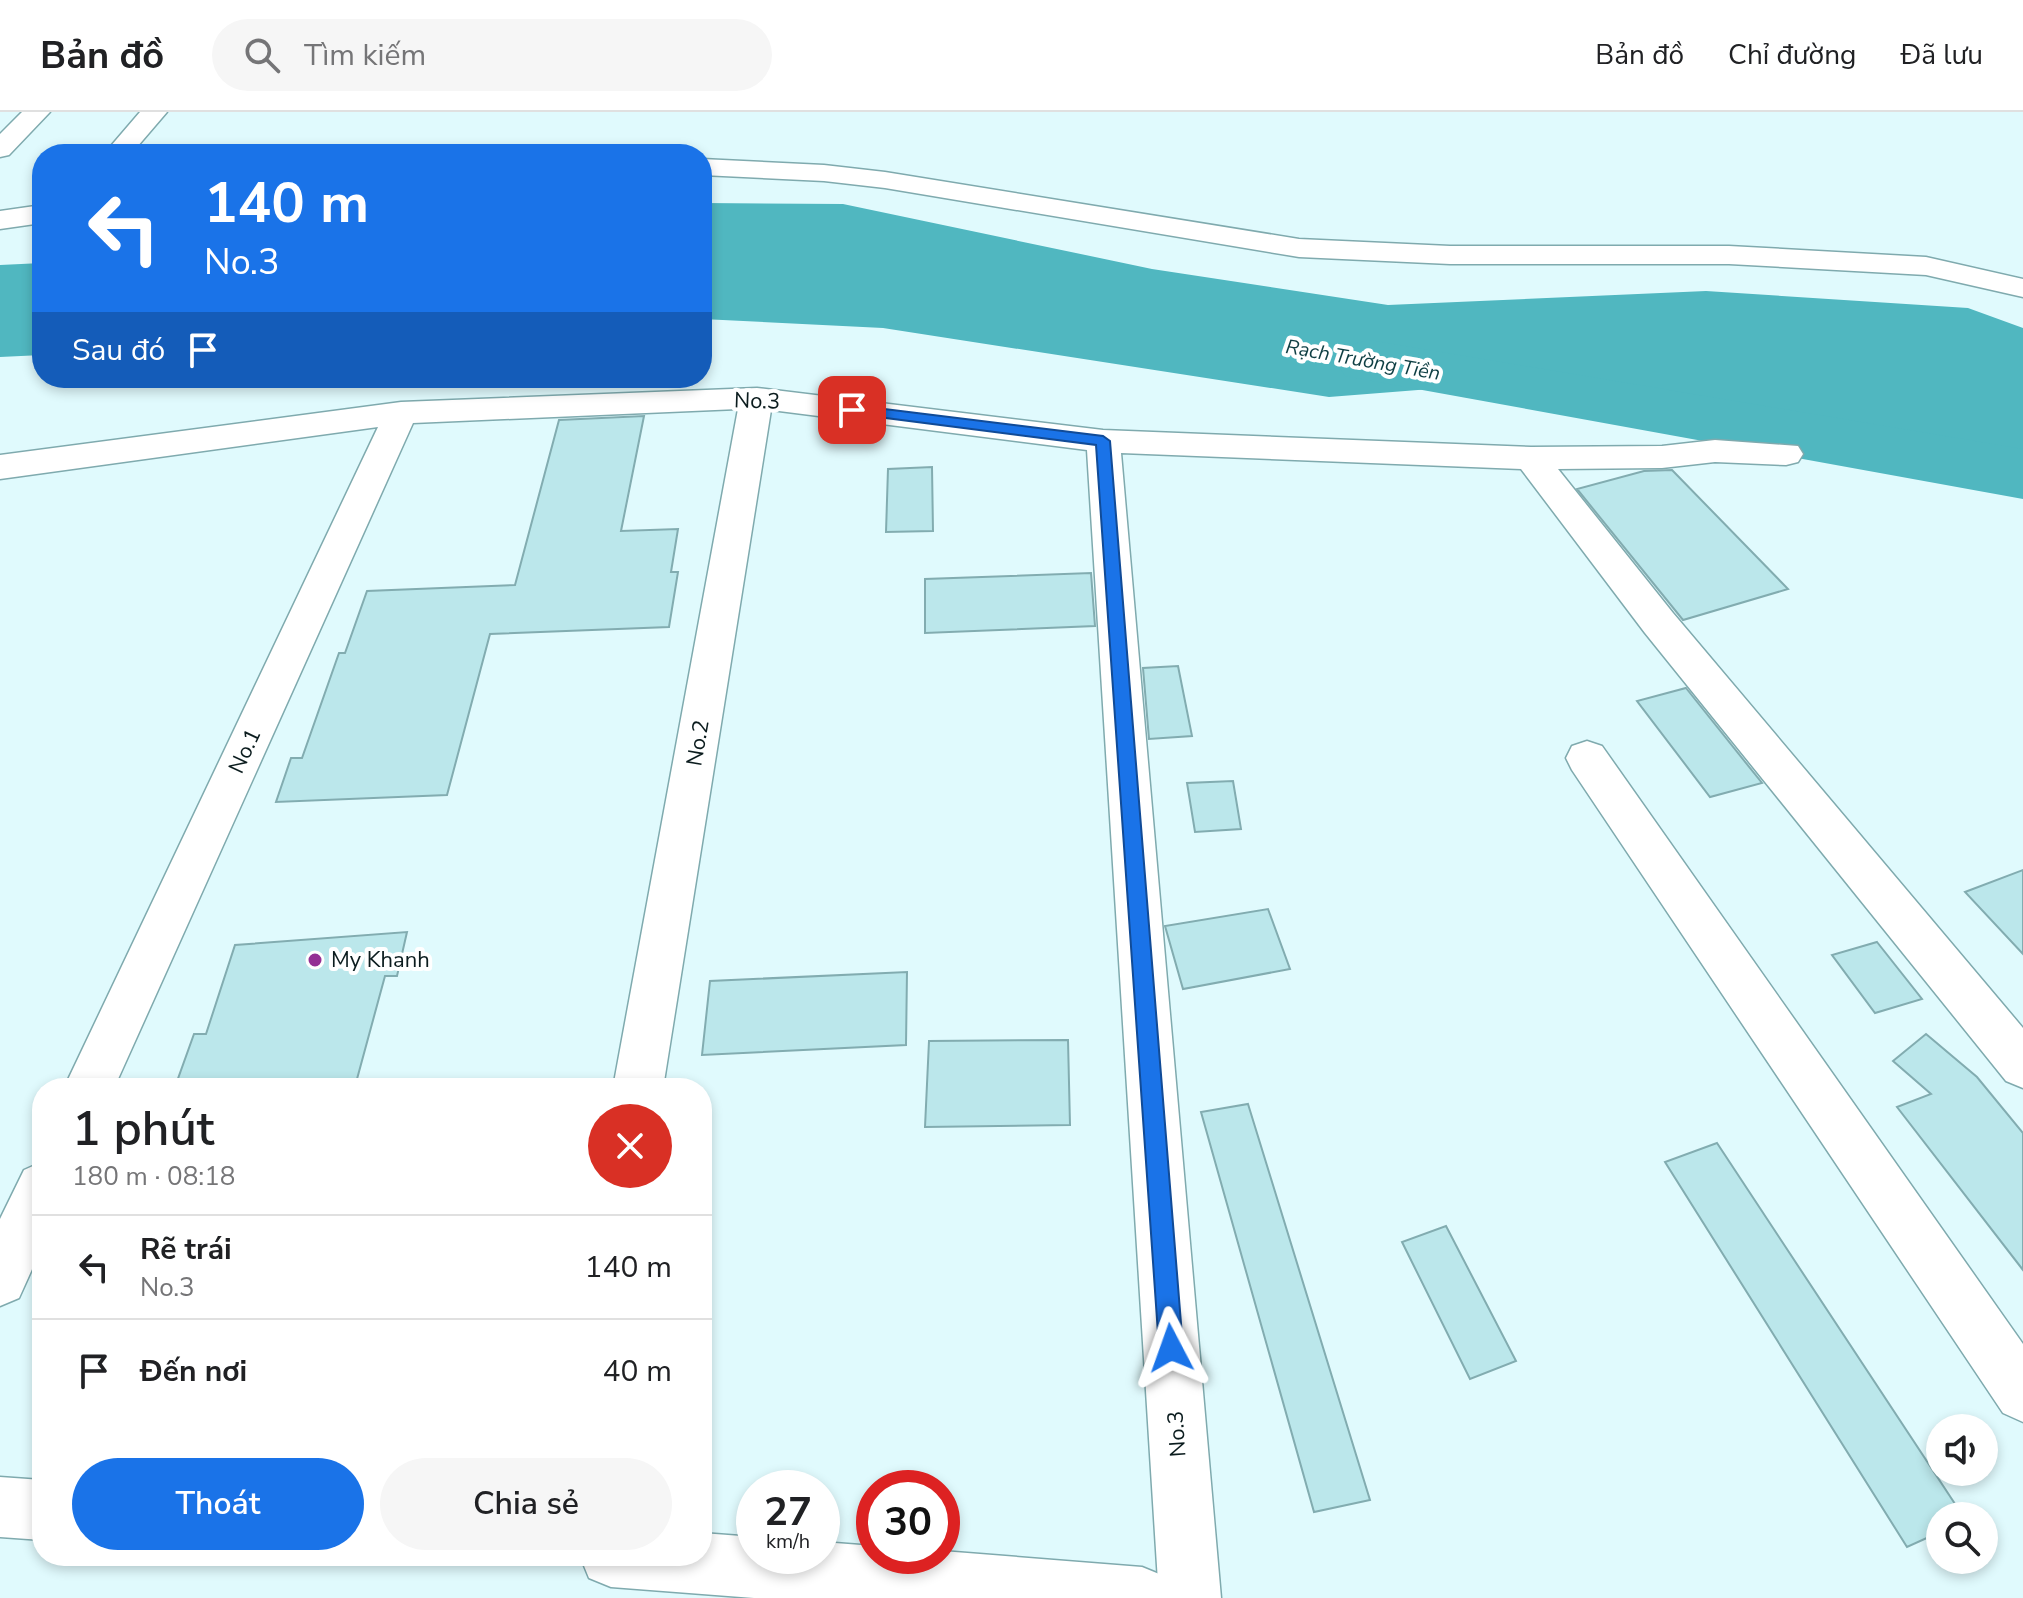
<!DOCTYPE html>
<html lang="vi">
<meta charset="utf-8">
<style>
body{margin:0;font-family:"Nunito Sans",sans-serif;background:#f6f6f6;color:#202124;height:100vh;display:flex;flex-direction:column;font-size:30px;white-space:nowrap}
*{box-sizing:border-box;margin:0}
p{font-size:26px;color:#757577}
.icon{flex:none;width:44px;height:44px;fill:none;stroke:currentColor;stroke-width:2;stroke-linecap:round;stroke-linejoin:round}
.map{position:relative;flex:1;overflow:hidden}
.panel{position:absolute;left:32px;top:966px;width:680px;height:488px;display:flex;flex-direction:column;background:#fff;border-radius:32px;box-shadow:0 4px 12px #0003}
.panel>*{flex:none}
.banner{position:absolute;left:32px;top:32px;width:680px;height:244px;border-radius:32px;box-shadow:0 4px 12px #0003;background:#1a73e8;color:#fff;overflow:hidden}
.tools{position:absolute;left:1926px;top:1302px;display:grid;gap:16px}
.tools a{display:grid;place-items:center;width:72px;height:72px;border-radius:50%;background:#fff;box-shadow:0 4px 12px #0003;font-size:40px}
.speed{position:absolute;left:736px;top:1358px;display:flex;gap:16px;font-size:40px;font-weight:700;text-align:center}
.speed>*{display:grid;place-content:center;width:104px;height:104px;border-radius:50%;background:#fff;box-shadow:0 4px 12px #0003;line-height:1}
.speed small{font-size:20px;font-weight:400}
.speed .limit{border:12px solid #d22;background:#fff;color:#111}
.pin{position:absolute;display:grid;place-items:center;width:68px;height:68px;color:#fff;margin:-34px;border-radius:16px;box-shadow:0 4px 12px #0006}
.me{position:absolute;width:88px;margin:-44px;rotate:356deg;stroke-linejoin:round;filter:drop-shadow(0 0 6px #0008)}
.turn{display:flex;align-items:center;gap:28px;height:168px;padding:0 40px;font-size:36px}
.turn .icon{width:104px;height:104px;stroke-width:2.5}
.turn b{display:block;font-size:56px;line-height:68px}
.then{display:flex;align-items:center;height:76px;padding:0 40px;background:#0003;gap:16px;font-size:30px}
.round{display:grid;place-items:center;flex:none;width:84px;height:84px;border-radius:42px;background:#f6f6f6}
.summary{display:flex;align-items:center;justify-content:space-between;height:136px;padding:0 40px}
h1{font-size:48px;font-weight:600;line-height:60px}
.action{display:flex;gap:16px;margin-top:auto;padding:16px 40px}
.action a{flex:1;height:92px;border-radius:48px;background:#1a73e8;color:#fff;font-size:32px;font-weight:600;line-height:92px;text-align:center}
.action a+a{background:#f6f6f6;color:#202124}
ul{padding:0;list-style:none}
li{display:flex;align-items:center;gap:24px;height:104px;padding:0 40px;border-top:2px solid #e0e0e0}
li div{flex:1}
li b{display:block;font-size:30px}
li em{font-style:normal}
header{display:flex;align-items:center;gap:48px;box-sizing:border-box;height:112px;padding:0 40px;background:#fff;border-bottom:2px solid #e0e0e0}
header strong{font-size:38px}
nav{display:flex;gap:44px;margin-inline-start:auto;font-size:28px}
.search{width:560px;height:72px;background:#f6f6f6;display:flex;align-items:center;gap:20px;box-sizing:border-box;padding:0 28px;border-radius:44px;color:#757577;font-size:30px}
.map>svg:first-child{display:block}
.water{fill:#50b7c0}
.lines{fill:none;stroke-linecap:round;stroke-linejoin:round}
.river{fill:#50b7c0;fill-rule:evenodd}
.building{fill:#bbe7eb;stroke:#82acb0;stroke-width:2}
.street-casing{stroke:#7faaae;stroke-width:3}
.secondary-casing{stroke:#7faaae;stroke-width:3}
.street{fill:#fff;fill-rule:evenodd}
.secondary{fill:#fff;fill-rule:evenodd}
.route{fill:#1a73e8;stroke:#114b97;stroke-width:2}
.poi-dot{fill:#942f94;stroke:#fff;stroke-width:3}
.labels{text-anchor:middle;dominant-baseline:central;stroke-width:8;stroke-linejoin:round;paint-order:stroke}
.far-water-label{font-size:20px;font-style:italic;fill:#0e3e43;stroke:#fff}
.street-label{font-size:22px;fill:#0b1c1e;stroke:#fff}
.poi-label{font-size:22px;fill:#0b1c1e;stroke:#fff;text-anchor:start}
</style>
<header>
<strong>Bản đồ</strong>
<div class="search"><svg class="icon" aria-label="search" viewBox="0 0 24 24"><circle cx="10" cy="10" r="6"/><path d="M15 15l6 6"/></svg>Tìm kiếm</div>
<nav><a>Bản đồ</a><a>Chỉ đường</a><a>Đã lưu</a></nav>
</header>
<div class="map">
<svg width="2023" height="1486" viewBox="0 0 2023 1486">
<rect width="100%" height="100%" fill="#e0fafd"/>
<path class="water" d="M702,91L843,92L1152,157L1388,193L1706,179L1968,196L2023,216V358L1894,319L1572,266L1329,285L883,216L702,207Z
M42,151V243L0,245V153Z"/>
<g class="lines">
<path class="river" d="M1370,228L2023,337V387L1345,264L1335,249L1345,234Z"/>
</g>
<path class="building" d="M644,304L621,419L678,417L671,460H678L669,515L490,522L447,683L276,690L291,646H302L339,541H345L367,479L515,473L559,308Z
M932,355L933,419L886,420L888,357Z
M1672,358L1788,477L1683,508L1577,377L1644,359Z
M1091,461L1095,514L925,521V467Z
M1178,554L1192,624L1149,627L1143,556Z
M1686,576L1762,671L1710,685L1637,589Z
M1233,669L1241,717L1195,720L1187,671Z
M2023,758V842L1965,780Z
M1268,797L1290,857L1183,877L1165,814Z
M407,820L397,864H385L357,967L175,975L194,922H206L235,833Z
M1877,830L1922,887L1875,901L1832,843Z
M907,860L906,933L702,943L710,869Z
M1926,922L1977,965L2023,1021V1158L1897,995L1931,982L1893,949Z
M1068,928L1070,1013L925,1015L929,929Z
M1248,992L1370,1388L1314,1400L1201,1000Z
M1717,1031L1963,1404H1940V1420L1907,1435L1665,1050Z
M1446,1114L1516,1249L1470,1267L1402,1130Z"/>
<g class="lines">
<defs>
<path id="street" d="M140,0H167L131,42H104Z
M702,47L824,53L885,60L1299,127L1450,134H1729L1926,145L2023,167V185L1926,163L1729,152H1450L1299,145L885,76L824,69L702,63Z
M42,93V111L0,117V99Z
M757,276L1103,318L1531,335L1662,334L1715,328L1798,334L1803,342L1798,350L1786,353L1715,350L1662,356L1558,357L1673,501L2023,916V976L2006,969L1645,521L1521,357L1121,341L1221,1486H1159L1087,338L771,298L663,976H613L738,297L413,311L114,976H64L378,315L0,367V343L401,290Z
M1587,629L1602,634L2023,1232V1310L2003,1301L1572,658L1566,646L1572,634Z
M42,1050V1135L19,1186L0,1194V1107L24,1058Z"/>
<path id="secondary" d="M22,0H50L9,43L0,45V22Z
M0,1365L42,1368V1428L0,1425Z
M702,1421L754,1425V1444H822V1430L874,1434V1444H942V1439L1142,1455L1164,1464L1173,1486H754L611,1475L589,1466L580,1444H702Z"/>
</defs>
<use href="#street" class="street-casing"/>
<use href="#secondary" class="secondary-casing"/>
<use href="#street" class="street"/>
<use href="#secondary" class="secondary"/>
</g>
<path class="route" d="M852,293L1103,324L1110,329L1183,1236L1179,1244L1171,1247L1163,1244L1159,1236L1096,333L847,301L845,298Z"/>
<circle class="poi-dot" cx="315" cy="848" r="8"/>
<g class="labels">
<g class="far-water-label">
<text transform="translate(1363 248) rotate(10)">Rạch Trường Tiền</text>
</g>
<g class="street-label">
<text transform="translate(757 289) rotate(2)">No.3</text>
<text transform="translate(698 631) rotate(-80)">No.2</text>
<text transform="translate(245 639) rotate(-65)">No.1</text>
<text transform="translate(1177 1322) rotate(-94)">No.3</text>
</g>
<g class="poi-label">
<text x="331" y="848">My Khanh</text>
</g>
</g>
</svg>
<div class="tools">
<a><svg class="icon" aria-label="sound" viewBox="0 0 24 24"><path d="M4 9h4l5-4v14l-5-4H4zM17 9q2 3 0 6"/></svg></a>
<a><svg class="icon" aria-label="search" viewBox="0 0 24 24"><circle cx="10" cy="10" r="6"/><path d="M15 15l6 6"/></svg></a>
</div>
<div class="speed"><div>27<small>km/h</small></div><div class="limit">30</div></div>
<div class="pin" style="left:852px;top:298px;background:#d93025"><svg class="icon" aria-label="arrive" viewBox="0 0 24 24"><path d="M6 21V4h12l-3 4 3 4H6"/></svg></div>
<svg class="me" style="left:1171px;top:1236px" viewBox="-20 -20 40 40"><path d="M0-17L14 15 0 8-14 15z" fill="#1a73e8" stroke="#fff" stroke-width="4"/></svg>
<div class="banner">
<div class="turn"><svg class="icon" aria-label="left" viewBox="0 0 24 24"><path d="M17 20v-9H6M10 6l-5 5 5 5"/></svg><div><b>140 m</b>No.3</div></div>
<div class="then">Sau đó<svg class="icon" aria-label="arrive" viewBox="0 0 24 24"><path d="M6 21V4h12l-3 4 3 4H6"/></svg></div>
</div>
<section class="panel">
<div class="summary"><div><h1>1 phút</h1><p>180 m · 08:18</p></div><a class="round" style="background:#d93025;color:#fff"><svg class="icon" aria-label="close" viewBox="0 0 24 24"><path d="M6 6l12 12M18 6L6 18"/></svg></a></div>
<ul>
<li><svg class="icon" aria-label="left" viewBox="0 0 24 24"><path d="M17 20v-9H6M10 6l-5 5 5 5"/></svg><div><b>Rẽ trái</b><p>No.3</p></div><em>140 m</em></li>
<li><svg class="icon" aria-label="arrive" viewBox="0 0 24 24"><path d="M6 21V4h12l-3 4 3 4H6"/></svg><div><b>Đến nơi</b></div><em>40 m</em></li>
</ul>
<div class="action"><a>Thoát</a><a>Chia sẻ</a></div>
</section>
</div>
